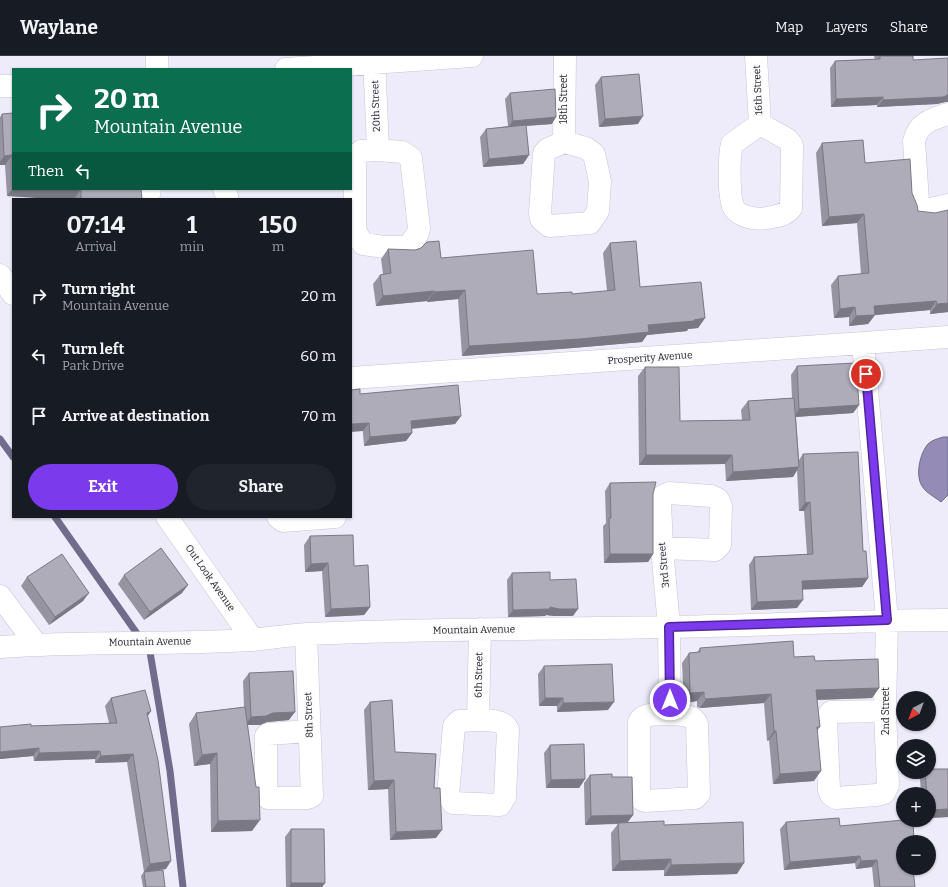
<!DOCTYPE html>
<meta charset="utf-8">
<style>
body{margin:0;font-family:Bitter,serif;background:#20242c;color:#f1f3f6;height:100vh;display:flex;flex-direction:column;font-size:15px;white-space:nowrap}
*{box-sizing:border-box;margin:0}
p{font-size:13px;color:#9ea1a6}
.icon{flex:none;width:22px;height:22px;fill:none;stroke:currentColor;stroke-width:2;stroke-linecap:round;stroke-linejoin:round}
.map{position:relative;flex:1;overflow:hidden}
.side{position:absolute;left:12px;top:142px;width:340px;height:320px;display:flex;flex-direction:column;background:#171b24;border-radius:0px;box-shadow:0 1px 3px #0004}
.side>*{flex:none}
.hud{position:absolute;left:12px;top:12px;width:340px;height:122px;border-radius:0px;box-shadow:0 1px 3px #0004;background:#0b6e4f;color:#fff;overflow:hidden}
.needle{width:26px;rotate:221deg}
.tools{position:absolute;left:896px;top:635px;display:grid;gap:8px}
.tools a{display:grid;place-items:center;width:40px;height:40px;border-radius:50%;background:#171b24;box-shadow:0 1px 3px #0004;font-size:20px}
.pin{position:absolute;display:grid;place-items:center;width:34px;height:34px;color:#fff;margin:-17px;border:2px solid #fff;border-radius:50%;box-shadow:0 1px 4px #0007}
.me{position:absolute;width:44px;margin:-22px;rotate:0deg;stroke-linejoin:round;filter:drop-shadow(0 0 3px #0008)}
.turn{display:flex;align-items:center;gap:14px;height:84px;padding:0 16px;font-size:18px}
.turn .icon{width:52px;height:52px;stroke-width:2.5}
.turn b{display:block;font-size:28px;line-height:34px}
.then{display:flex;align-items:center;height:38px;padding:0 16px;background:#0003;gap:8px;font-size:15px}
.eta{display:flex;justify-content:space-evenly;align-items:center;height:68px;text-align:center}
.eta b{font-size:24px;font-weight:700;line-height:28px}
.button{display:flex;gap:8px;margin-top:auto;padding:8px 16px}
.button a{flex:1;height:46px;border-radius:24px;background:#7c3aed;color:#fff;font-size:16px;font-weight:700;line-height:46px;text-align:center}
.button a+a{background:#20242c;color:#f1f3f6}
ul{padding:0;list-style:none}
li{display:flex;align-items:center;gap:12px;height:60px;padding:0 16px}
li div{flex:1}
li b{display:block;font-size:15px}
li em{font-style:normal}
header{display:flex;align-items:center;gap:24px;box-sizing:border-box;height:56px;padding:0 20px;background:#171b24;border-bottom:1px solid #363941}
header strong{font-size:19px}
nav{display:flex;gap:22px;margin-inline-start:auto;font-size:14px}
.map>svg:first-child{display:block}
.water{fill:#948bb7;stroke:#726c8c}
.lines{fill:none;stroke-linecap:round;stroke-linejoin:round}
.stream{stroke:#726c8c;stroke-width:7}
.street-casing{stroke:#c7c4d3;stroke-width:23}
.street{stroke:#fff;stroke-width:22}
.wall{fill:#9694a0}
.shaded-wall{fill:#7a7882}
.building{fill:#afacba;stroke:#7a7882}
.route-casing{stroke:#51269a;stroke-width:10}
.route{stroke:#7c3aed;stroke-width:7}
.labels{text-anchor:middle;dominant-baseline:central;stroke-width:3.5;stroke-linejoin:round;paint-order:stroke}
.street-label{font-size:10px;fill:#232227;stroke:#fbfbfe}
</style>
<header>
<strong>Waylane</strong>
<nav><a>Map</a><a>Layers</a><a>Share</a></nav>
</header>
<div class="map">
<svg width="948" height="831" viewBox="0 0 948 831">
<rect width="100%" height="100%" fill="#eeecfb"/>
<path class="water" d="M943,381H948V439L941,446C935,441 926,437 922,430C915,419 920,397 928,388C932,384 937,383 943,381Z"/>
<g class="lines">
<path class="stream" d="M0,383L13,401
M55,461L150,596L170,715L183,831"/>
<defs>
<path id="street" d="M157,0V13
M374,0L378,94
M756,0L760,68
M286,13L472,0
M0,30H13
M948,58C932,63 918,67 914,85L918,146L921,152L926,154L948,149
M760,68L787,83L792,89L791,152C785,160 776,160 767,162C757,164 739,161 734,152C728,141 729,100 732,88Z
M564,86L586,92L594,98L600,125L598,155L590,167L549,170L541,163L540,157L544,97L548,93Z
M564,86L565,0
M378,94L402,96L411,102L419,172L418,177L408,191H385L363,188L355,175V105L357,100L361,95Z
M224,133L227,140V143
M148,143L150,133
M0,219L13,238
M863,287L887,564L885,655L888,729L884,737L876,739L836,742L831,739L829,734L826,663L831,656L885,655
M351,322L863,287L948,281
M167,461L253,584
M278,461L283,465L335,461
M662,492L715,494L720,489L721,450L718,443L711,440L669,437L663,440L660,446L662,492L669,571L670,658
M0,540L36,588
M306,578L312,740L308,742H268L266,740V680L268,678L309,675
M0,591C84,585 168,589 252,584C271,582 290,579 309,578C429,573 548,573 667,571C761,570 854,564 948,564
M670,658C679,659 693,658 697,668L699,738L695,742L645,745L641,743L639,739V666C643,656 660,659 670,658Z
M478,664C488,665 504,663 508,674L505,741L500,749L453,747L448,739L454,670L459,665Z
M478,664L480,573"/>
</defs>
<use href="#street" class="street-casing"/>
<use href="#street" class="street"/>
</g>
<path class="wall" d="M874,0H913V4L945,46L937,48L877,51V49L831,51L830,12L835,5L875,3Z
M601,21L638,68L599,71L595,29Z
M510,37L552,68L526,70L529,99L523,108L483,111L480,81L486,73L508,70L505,43Z
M13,57V133H141L142,143H74L7,140L5,109H0V61L2,58Z
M822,87L865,107L912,137L948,256L930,258V254L875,259L868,268L849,270V261L834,262L831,229L838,220L861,218L857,167L822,170L816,97Z
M610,187L640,231L705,262L698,272L688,273L687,275L647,279L642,286L573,292L462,300L458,243L427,246V245L376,250L373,228L380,219L383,218L381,203L388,193L441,202L537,238H572L607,235L603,197Z
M797,310L859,349L853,357L796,361L799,404L803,398L863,495L868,522L862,531L802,533L797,552L751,554L749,509L754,501L807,498L804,455H799L797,414L793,421L726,425L725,408L639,409L638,320L645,311L680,365L742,364L741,354L748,345L792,342L791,319Z
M360,338L461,360L455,368L412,373V377L406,385L364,390Z
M610,427L653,438V498L648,506L604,507L603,470L606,467L605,435Z
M310,480L354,510L370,551L364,559L325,561L322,515L305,516L304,489Z
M512,517L550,524L573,560H554L546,559L545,560L508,561L507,524Z
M124,519L182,537L144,564L118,528Z
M27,521L83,545L49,569L21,530Z
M700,592L794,601L815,605L879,632L872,642L817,644L820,671L817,675L814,725L773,728L769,684L767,685L764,647L700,652L697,651V645L684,647L682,607L689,597H697Z
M544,610L608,654L557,656V650H539L538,618Z
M249,617L289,664L267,666L260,669H248L252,775L211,776L210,708L194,710L189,668L196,657L244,651L243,625Z
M111,642L148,661L166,813L144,816L127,706L95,707V703L34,705L33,700L0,703V671L109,667L105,650Z
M370,646L395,696L434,732L436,782L390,784L388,733L368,734L364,654Z
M550,689L585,723L579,732H546L544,697Z
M948,713V761L929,762V738H921L920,722L924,716H929Z
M590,719L612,721L633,759L628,766L664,769L737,818L664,820V814L612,815L611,777L618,768L585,769L584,727Z
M786,766L840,770L903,786L915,831H874L872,811L856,813L855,807L784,814L780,773Z
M291,773L325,827L322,831H286L285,781Z
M144,816L165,831H143L141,820Z"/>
<path class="shaded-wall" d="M948,39V46H945L937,48L877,51L883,44Z
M883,41L877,49L831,51L836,43Z
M643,60L638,68L599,71L605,63Z
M556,61L552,68L508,71L513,65Z
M12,99L5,109H0V106L4,100Z
M529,99L523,108L483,111L489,103Z
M13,132V133H81L74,143H51L7,140Z
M864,158L857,167L822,170L829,161Z
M465,234L458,243L427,246L434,236Z
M434,235L427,245L376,250L383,240Z
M936,245L930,254L875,259L868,268L849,270L856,260L874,250Z
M948,247V256L930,258L937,248Z
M855,251L849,261L834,262L840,253Z
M705,262L698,272L688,273L687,275L647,279L642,286L573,292L462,300L469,290L648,269Z
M859,349L853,357L794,361L799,353Z
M461,360L455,368L405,373L411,365Z
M369,367L363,375L351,376V368Z
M412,377L406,385L364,390L370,381Z
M646,399H732L725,408L639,409Z
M799,411L793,421L726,425L733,416Z
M810,446L804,455H799L805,447Z
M610,498H653L648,506L604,507Z
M328,507L322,515L305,516L311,508Z
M868,522L862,531L796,534L802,525Z
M188,529L182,537L144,564L150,556Z
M89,537L83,545L49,569L55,561Z
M803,544L797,552L751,554L757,546Z
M370,551L364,559L325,561L331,553Z
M550,551L578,553L573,560H554L546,559L545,560L508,561L513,554Z
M879,632L872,642L810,644L816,634Z
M704,636L697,645L684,647L690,637Z
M771,638L764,647L700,652L706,643Z
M545,642H563L557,650H539Z
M614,646L608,654L557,656L563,647Z
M151,655L146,663L147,657Z
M295,656L289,664L267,666L260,669H245L251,661L273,657Z
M774,675H776L769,684L767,685Z
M39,692L33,700L0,703V696Z
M100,695L95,703L34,705L39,697Z
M217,697L210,708L194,710L202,699Z
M133,698L127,706L95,707L101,700Z
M821,715L814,725L773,728L780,718Z
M585,723L579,732H546L551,724Z
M394,724L388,733L368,734L374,725Z
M948,753V761L929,762V754Z
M633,759L627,767L585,769L591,760Z
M260,764L252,775L211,776L218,765Z
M442,774L436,782L390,784L396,776Z
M860,800L855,807L784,814L790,806Z
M671,803L664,814L612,815L620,805Z
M877,804L872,811L856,813L861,805Z
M171,805L166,813L144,816L150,808Z
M744,807L737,818L664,820L671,809Z
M291,827H325L322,831H289Z"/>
<path class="building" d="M880,0H913V4L948,2V39L943,41L883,44V41L836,43L835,5L880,3Z
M639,18L643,60L605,63L601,21Z
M555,33L556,61L513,65L510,37Z
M13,57V118L12,99L4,100L2,58Z
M526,69L529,99L489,103L486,73Z
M863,84L865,107L910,103L912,137L917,149L918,155L935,157L948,154V247L937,248L936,245L874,250L875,259L856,260L855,251L840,253L838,220L869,217L864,158L829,161L822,87Z
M47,133H141L142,143H81V133L66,134Z
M439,185L441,202L533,194L537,238L572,236V238L615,234L610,187L636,185L640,231L701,226L705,262L694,264V265L648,269L649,276L580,283L469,290L465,234L434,236V235L383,240L380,219L391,217L388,193L415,194L421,192L427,186Z
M856,307L859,349L799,353L797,310Z
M645,311H679L680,365L750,364L748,345L794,342L799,411L733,416L732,399H646Z
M458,329L461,360L411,365L412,377L370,381L369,367L351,368V334L360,333V338Z
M858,396L863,495H866L868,522L802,525L803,544L757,546L754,501L813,498L810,446L805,447L803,398Z
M656,426L653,438V498H610L609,462H611L610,427Z
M353,479L354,510L368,509L370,551L331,553L328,507L311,508L310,480Z
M161,492L188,529L150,556L124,519Z
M62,498L89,537L55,561L27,521Z
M550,516V524L576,523L578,553H559L550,551V553L513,554L512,517Z
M793,585L794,601L814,600L815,605L878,603L879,632L816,634L820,671H817L821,715L780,718L776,675H774L771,638L706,643L704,641V636L690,637L689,597L700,596V592Z
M612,608L614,646L563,647V642H545L544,610Z
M293,615L295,656L273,657L266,660L251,661L249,617Z
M145,634L151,655L147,657L158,704L171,805L150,808L133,698L101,700L100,695L39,697V692L0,696V671L31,668V670L117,667L111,642Z
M392,644L395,696L436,698L434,732H440L442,774L396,776L394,724L374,725L370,646Z
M245,651L256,731H259L260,764L218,765L217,697L202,699L196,657Z
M584,688L585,723L551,724L550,689Z
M929,713H948V753L929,754V738H927L925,716H929Z
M612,718V721H632L633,759L591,760L590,719Z
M839,762L840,770L903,764H913L914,786H903V812H913L915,831H880L877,804L861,805L860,800L790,806L786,766Z
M664,765V769L743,766L744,807L671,809V803L620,805L618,767Z
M291,773H324L325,827H291Z
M163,814L165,831H146L144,816Z"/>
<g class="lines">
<defs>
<path id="route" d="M670,644L669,571L887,564L866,318"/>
</defs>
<use href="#route" class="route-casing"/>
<use href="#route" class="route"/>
</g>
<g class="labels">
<g class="street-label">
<text transform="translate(758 34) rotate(-93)">16th Street</text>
<text transform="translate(564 43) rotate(-90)">18th Street</text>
<text transform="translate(376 50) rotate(-92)">20th Street</text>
<text transform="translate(650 302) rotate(-4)">Prosperity Avenue</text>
<text transform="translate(664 509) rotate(-95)">3rd Street</text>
<text transform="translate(210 522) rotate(55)">Out Look Avenue</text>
<text transform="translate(474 574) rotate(-1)">Mountain Avenue</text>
<text transform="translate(150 586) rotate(-1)">Mountain Avenue</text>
<text transform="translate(479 619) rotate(-89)">6th Street</text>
<text transform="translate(886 655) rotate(-90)">2nd Street</text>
<text transform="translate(309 659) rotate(-92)">8th Street</text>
</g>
</g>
</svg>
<div class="tools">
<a><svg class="needle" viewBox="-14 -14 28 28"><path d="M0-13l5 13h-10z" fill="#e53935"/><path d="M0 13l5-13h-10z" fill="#9ea1a6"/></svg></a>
<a><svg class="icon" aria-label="layers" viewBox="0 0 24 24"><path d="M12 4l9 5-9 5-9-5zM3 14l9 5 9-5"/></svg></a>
<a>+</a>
<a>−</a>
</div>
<div class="pin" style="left:866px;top:318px;background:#d93025"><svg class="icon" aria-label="arrive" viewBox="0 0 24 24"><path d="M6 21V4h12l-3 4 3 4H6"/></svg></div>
<svg class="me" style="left:670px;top:644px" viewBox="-20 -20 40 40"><circle r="17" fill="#7c3aed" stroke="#fff" stroke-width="3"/><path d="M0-11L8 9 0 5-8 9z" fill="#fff"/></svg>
<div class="hud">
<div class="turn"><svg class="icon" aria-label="right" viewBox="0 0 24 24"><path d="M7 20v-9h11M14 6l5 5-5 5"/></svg><div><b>20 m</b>Mountain Avenue</div></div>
<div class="then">Then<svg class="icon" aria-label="left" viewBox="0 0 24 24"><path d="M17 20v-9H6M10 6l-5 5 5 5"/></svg></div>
</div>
<section class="side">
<div class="eta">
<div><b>07:14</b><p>Arrival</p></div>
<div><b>1</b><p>min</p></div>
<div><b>150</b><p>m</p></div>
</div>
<ul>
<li><svg class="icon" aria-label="right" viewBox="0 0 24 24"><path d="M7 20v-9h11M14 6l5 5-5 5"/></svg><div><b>Turn right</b><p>Mountain Avenue</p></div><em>20 m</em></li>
<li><svg class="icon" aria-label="left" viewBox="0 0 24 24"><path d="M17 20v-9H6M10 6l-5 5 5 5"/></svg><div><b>Turn left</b><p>Park Drive</p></div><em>60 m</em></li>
<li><svg class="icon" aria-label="arrive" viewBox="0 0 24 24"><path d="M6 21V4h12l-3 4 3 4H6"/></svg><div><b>Arrive at destination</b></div><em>70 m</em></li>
</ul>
<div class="button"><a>Exit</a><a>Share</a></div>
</section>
</div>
